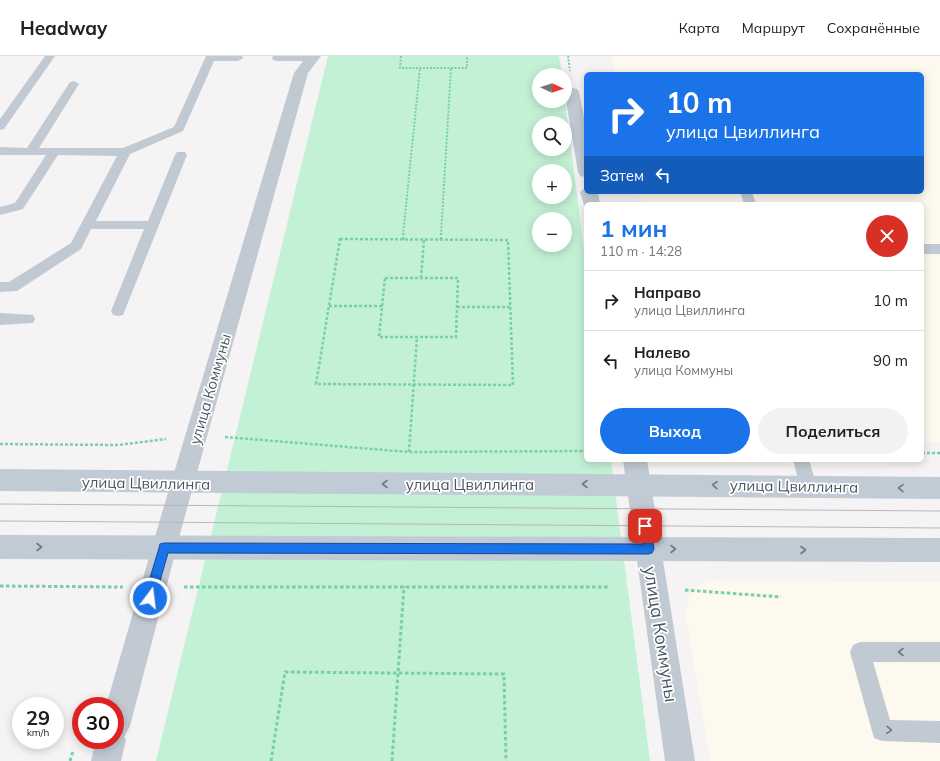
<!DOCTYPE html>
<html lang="ru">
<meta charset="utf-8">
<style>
body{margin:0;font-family:Mulish,sans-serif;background:#f2f2f2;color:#202124;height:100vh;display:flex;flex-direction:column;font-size:15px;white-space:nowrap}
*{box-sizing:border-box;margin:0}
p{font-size:13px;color:#757577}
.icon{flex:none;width:22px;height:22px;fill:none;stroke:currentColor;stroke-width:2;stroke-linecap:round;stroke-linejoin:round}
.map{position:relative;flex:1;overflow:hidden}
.details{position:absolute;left:584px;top:146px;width:340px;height:260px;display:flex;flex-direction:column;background:#fff;border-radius:6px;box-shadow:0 2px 10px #0003}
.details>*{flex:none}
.top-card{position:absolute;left:584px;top:16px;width:340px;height:122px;border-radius:6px;box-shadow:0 2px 10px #0003;background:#1a73e8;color:#fff;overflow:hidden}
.needle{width:26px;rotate:93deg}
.tools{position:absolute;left:532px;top:12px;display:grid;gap:8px}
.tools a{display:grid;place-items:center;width:40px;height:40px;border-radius:50%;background:#fff;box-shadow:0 2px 10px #0003;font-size:20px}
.speed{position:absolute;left:12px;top:641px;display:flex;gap:8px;font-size:20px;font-weight:700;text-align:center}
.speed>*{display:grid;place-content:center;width:52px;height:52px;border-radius:50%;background:#fff;box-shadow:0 2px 10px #0003;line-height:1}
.speed small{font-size:10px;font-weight:400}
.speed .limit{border:6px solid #d22;background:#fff;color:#111}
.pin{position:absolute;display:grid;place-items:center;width:34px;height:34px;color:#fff;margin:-17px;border-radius:8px;box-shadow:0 2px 6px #0006}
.me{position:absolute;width:44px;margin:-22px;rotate:15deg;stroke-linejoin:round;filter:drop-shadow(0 0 3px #0008)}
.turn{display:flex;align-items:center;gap:14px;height:84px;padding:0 16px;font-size:18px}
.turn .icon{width:52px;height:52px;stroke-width:2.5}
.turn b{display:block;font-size:28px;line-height:34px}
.then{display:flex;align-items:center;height:38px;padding:0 16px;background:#0003;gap:8px;font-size:15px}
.round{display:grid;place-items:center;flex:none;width:42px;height:42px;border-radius:21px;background:#f2f2f2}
.overview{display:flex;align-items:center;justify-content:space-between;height:68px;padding:0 16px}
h1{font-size:24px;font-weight:700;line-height:30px;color:#1a73e8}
.button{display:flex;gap:8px;margin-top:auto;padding:8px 16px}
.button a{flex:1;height:46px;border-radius:24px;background:#1a73e8;color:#fff;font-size:16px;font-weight:700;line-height:46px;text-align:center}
.button a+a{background:#f2f2f2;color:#202124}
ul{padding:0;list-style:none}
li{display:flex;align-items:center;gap:12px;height:60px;padding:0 16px;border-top:1px solid #e0e0e0}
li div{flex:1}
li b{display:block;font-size:15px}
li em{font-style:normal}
header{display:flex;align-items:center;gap:24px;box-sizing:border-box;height:56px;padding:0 20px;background:#fff;border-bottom:1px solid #e0e0e0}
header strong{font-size:19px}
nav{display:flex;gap:22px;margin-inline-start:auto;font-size:14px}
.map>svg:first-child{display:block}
.commercial{fill:#fdf9ef}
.green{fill:#c3f1d5;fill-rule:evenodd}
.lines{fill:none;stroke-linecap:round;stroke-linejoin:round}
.path-far2{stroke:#7ad0a6;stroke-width:2;stroke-dasharray:2 1.5;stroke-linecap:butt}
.path-far1{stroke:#7ad0a6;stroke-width:2.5;stroke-dasharray:3 2;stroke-linecap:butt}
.path{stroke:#7ad0a6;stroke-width:3;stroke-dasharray:3.5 2.5;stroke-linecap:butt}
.service{fill:#c1cad2;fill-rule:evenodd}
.minor{fill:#c1cad2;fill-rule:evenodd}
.secondary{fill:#c1cbd6;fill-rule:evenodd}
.tram{stroke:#b5b8bd;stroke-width:1}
.oneway{stroke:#6e7984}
.oneway2{stroke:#6e7983}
.route{fill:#1a73e8;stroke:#114b97}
.labels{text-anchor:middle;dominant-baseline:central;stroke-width:3.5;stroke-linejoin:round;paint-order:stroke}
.street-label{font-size:15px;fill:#4a5661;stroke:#fff}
.near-street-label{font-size:18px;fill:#4a5661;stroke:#fff}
</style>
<header>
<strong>Headway</strong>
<nav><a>Карта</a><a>Маршрут</a><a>Сохранённые</a></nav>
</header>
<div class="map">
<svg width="940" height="705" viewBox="0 0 940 705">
<rect width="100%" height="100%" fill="#f5f3f3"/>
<path class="commercial" d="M612,0H940V386H922V148H641L639,136H922V18H615Z
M691,404H888L889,410L691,406Z
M707,524L940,526V705H710L685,557L691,537Z"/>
<path class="green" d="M328,0H559L562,19H539V45H565L586,209V404H611L650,705H156ZM539,67H565V93H539ZM539,115H565V141H539ZM539,163H565V189H539Z"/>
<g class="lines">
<path class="path-far2" d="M401,0L400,12H467V0
M568,0L570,15
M403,179L420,12
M441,179L451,12"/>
<path class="path-far1" d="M340,183L508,184L513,329L316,328Z
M403,184L404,178
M441,184V178
M385,222H458L456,281H379Z
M421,222L424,184
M329,250H382
M457,251H510
M225,381L409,396L586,395
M0,388L118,389L166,383
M409,396L417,281
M922,397H940"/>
<path class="path" d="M0,530L123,531
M184,531H610
M685,534L781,541
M78,679L81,670
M70,705L73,695
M271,705L285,616L504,618L506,705
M392,705L404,530"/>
<path class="service" d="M45,0H55L4,73L0,74V63Z
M206,0H242L243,2L238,5H214L183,75L130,98L96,165H148L175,99L177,96H185L187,99L123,259L118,260L113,259L111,255L144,173H91L81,193L17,235L0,236V226H9L71,187L117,100L58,99L23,153L0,159V151L15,147L46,99H0V91L27,92L70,26L74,25L79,28L39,92H123L174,71Z
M273,0H317L318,2L313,5H277L273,4L272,2Z
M740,136H752L756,148H744Z
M922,188H940V198H922Z
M0,257L33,259L35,263L33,267L0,269Z
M793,404H809L817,431L814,437L808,439L802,437Z
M860,586H940V606H873L890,664L940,665V687L882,685L874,682L850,596L853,589Z"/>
<path class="minor" d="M307,0H321L308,17L183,467L130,670L124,681L126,684L121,705H91L96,684H115V650H106L159,467L294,17Z
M572,32L577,33L579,36L586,71V121L580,120L578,116L565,39L567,33Z
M586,131V136H598L600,148H586L585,152L580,136Z
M623,404H647L695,705H665Z"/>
<path class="secondary" d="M0,413L940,421V443L0,435Z
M0,479L940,482V506L0,503Z"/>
<path class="tram" d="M0,448L940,455
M0,465L940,472"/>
</g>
<defs><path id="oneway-chevron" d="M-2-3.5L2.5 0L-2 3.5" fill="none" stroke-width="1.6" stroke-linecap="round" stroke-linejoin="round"/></defs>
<g class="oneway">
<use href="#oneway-chevron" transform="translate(385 428) rotate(-180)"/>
<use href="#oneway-chevron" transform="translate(585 428) rotate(-180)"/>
<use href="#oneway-chevron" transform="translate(715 429) rotate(-179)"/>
<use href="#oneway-chevron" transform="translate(901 432) rotate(-179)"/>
<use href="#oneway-chevron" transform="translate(39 491)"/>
<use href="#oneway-chevron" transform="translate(673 493)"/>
<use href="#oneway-chevron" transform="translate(803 494)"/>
</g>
<g class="oneway2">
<use href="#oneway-chevron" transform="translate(901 596) rotate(-180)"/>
<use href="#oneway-chevron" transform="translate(889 674) rotate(2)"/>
</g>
<path class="route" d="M645,466L649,467L650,470L654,493L652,497L649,498L168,497L154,546L150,548L146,546L144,542L159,492L160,488L164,487L643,488L640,470L641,467Z"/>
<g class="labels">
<g class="street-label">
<text transform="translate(210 333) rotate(-74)">улица Коммуны</text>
<text transform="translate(146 427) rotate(1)">улица Цвиллинга</text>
<text x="470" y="428">улица Цвиллинга</text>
<text transform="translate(794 430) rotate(1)">улица Цвиллинга</text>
</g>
<g class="near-street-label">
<text transform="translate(661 578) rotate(81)">улица Коммуны</text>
</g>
</g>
</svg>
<div class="tools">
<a><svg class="needle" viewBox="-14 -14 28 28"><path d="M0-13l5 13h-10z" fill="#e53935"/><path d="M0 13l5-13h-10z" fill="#757577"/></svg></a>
<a><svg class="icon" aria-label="search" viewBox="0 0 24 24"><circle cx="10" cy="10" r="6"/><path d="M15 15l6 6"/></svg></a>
<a>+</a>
<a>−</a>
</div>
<div class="speed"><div>29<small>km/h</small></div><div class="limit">30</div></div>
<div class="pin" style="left:645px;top:470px;background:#d93025"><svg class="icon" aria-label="arrive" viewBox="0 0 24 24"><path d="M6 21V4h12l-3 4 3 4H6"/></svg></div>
<svg class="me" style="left:150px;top:542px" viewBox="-20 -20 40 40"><circle r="17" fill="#1a73e8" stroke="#fff" stroke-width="3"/><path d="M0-11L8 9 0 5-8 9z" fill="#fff"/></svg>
<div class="top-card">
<div class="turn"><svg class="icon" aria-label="right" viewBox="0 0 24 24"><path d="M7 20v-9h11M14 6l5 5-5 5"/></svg><div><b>10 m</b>улица Цвиллинга</div></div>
<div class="then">Затем<svg class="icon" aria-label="left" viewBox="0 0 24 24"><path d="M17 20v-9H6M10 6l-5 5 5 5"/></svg></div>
</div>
<section class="details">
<div class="overview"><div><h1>1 мин</h1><p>110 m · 14:28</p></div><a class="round" style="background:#d93025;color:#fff"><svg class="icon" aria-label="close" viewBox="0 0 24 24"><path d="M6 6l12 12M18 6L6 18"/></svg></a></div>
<ul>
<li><svg class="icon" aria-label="right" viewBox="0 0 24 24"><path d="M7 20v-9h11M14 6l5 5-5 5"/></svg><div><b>Направо</b><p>улица Цвиллинга</p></div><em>10 m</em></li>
<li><svg class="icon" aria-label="left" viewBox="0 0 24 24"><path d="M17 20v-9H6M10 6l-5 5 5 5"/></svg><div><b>Налево</b><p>улица Коммуны</p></div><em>90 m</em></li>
</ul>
<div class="button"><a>Выход</a><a>Поделиться</a></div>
</section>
</div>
